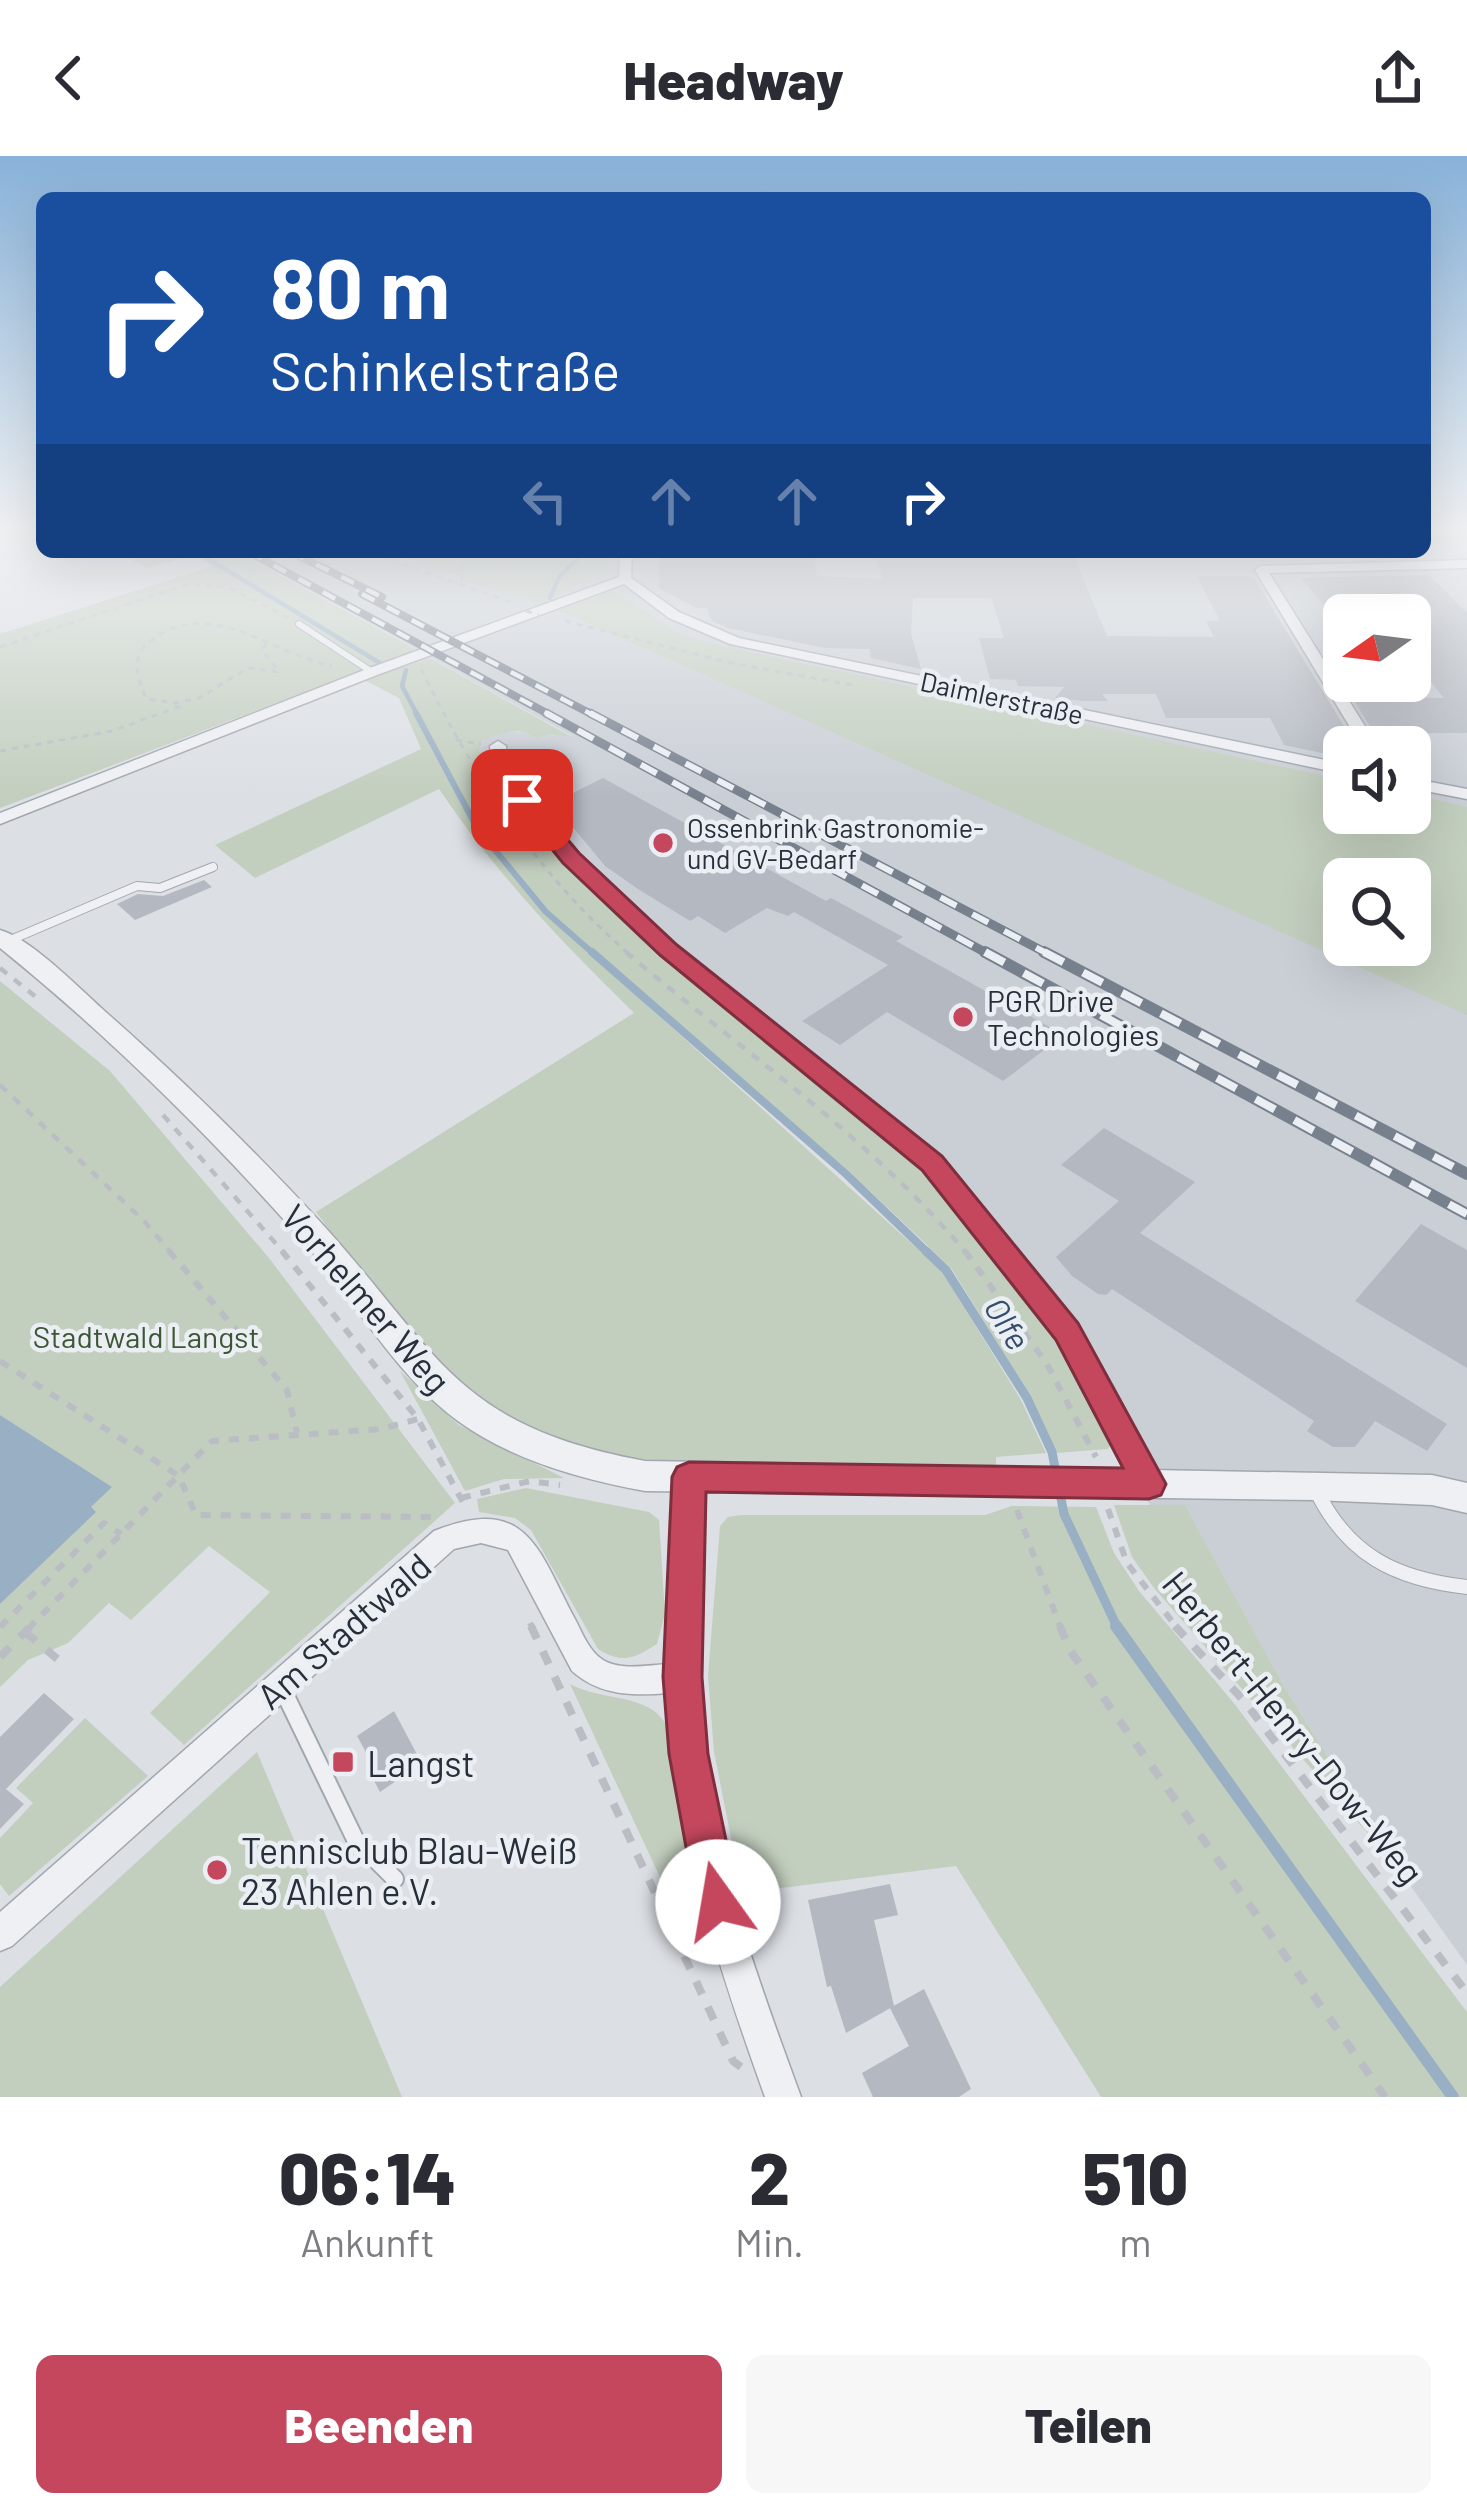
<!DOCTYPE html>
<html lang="de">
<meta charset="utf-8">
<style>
body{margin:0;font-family:Barlow,sans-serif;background:#f7f7f7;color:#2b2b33;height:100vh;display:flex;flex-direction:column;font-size:45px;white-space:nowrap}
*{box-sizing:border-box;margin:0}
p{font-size:39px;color:#7c7c81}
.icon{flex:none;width:66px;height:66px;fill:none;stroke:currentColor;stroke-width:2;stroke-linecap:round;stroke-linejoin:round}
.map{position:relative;height:1941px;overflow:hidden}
.side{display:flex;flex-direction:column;background:#fff;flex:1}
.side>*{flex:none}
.top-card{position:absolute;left:36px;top:36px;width:1395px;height:366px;border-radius:18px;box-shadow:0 12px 48px #0002;background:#1a4fa0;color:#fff;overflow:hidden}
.needle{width:78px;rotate:256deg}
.controls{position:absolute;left:1323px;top:438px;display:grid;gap:24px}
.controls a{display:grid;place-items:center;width:108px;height:108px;border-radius:18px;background:#fff;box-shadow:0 12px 48px #0002;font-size:60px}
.pin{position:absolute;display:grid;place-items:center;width:102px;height:102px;color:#fff;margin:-51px;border-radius:24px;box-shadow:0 6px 18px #0006}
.me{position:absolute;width:132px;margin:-66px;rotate:347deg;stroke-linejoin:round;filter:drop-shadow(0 0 9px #0008)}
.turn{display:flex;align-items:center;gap:42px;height:252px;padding:0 36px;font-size:54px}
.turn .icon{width:156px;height:156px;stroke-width:2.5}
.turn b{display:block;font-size:84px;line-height:102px}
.lanes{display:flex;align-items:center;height:114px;padding:0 36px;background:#0003;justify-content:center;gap:60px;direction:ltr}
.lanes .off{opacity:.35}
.eta{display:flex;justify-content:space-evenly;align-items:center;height:204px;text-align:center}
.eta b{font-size:72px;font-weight:800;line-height:84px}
.button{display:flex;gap:24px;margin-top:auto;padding:24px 36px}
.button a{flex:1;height:138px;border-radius:18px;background:#c4475e;color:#fff;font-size:48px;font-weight:800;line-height:138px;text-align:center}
.button a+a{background:#f7f7f7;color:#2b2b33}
header{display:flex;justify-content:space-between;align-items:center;height:156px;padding:0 36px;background:#fff;font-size:54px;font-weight:800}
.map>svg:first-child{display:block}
.built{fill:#cacfd6;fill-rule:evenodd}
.green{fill:#c2cebe;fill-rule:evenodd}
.water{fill:#99afc3}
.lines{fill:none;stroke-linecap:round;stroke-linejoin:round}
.stream-far4{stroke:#99afc3;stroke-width:4.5}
.stream-far3{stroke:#99afc3;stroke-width:6}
.stream-far2{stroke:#99afc3;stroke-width:8}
.stream-far1{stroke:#99afc3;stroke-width:9}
.stream{stroke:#99afc3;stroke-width:12}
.building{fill:#b4b9c1}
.service-far3-casing{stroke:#a2a7ae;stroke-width:8}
.service-far2-casing{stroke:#a2a7ae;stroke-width:10}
.service-far1-casing{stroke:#a2a7ae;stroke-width:16}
.service-casing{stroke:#a2a7ae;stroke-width:20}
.minor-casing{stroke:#a2a7ae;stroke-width:3}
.tertiary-casing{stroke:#a2a7ae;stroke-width:3}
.path-far3{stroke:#babec4;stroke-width:3;stroke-dasharray:6 6;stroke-linecap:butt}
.path-far2{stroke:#babec4;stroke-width:4.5;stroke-dasharray:9 9;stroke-linecap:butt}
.path-far1{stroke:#babec4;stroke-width:6;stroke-dasharray:10 10;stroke-linecap:butt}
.path{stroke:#babec4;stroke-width:8;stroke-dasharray:14 14;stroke-linecap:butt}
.service-far3{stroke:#eef0f4;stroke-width:6}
.service-far2{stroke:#eef0f4;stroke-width:8}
.service-far1{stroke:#eef0f4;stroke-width:14}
.service{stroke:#eef0f4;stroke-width:16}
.minor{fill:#eef0f4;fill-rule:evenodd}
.tertiary{fill:#eef0f4;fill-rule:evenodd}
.rail-far2-casing{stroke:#77808d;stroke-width:8}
.rail-far1-casing{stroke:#77808d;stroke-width:9}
.rail-casing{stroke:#77808d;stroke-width:12}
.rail-far2{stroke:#ebeff3;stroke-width:4.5;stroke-dasharray:14;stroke-linecap:butt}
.rail-far1{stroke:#ebeff3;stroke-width:6;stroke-dasharray:18;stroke-linecap:butt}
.rail{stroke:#ebeff3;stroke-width:8;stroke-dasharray:22;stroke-linecap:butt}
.path-bridge{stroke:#babec4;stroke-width:3;stroke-dasharray:6 6;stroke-linecap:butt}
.route{fill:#c4475e;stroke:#7f2e3d;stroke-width:3}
.poi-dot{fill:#c4475e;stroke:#ebeff3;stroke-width:4.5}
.labels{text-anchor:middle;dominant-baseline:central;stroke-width:9;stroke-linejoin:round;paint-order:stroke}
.far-street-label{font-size:27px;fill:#272f3a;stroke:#ebeff3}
.far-poi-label{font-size:27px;fill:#272f3a;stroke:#ebeff3;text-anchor:start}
.poi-label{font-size:30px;fill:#272f3a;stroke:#ebeff3;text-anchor:start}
.park-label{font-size:30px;fill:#3c5535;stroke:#ebeff3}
.water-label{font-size:33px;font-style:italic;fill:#344e6b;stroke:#ebeff3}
.near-street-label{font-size:36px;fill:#272f3a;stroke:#ebeff3}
.near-poi-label{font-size:36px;fill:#272f3a;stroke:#ebeff3;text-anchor:start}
</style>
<header><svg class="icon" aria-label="back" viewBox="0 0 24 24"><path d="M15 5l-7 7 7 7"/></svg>Headway<svg class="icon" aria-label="share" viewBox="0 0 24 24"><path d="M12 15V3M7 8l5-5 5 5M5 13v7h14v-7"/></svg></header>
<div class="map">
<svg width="1467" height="1941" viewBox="0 0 1467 1941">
<rect width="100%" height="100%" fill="#dce0e5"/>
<path class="built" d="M1425,369H1467V1809L1397,1711L1285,1532L1185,1349H1150L1051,1180L922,1011L658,800L562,705L479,595L482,585L504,575L572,580L240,396H1425ZM1344,459H1410V525H1344ZM1344,591H1410V657H1344ZM1344,723H1410V789H1344Z"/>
<path class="green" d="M117,396H238L416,494L0,652V478L213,410L193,399L146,412Z
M387,396H611L605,413L542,448Z
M605,434L614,435L679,478L703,486L1344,624V657H1410V638L1467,651V859L554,452ZM1344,723H1410V789H1344Z
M430,502L572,581L548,578L537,583C520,569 500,577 482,585L479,595L562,705L658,800L922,1011L1052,1180L1112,1286L1108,1293L1057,1297L1031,1240L951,1112L849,1015L652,847L648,850L942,1115L1021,1244L1046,1297L996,1301V1312C851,1311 594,1334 477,1244C413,1195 365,1120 316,1056L634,857C562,786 496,718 439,633L255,722L215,689L421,593L399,542L364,524Z
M0,825L110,915L269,1102L455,1347L184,1589L150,1557L270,1436L209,1390L131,1464L109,1447L68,1487L28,1504L0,1531V1448L95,1356L90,1352L111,1331L0,1259Z
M400,1215L459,1269L564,1322L504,1323L465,1335Z
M526,1332L649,1356L659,1364L665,1458L657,1488C634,1503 622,1508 598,1493L531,1374L515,1362L479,1356L477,1343Z
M1114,1349H1185L1285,1532L1397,1711L1154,1432L1132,1401Z
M1012,1350L1096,1351L1114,1397L1139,1435L1233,1546L1467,1856V1941H1101L956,1710L742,1737L714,1596L708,1520L720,1370L728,1361L741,1359H985Z
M570,1528C600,1545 648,1537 666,1568L699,1743L672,1747Z
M85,1562L148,1620L9,1740L0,1728V1682L33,1647L16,1632Z
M257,1596L402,1941H0V1831Z"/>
<path class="water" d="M0,1259L112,1331L91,1351L96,1356L0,1448Z"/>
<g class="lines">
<path class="stream-far4" d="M197,396L380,507
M550,442L559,421L584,396
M406,514L402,530L418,560"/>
<path class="stream-far3" d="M416,557L477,672L546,756L595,799"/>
<path class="stream-far2" d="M592,796L846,1018L929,1098"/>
<path class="stream-far1" d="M926,1095L946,1114L1027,1242L1052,1296L1064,1358L1118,1473"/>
<path class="stream" d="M1116,1470L1453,1941"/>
</g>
<path class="building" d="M659,396H813L817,420L882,423L875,396H1072L1107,480L1214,481L1206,465H1220L1197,420H1248L1254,422L1356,590H1334L1322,597L1284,589L1270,562H1166L1156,538H1102L1108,545H1084L1055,542L1064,531L1018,530L1016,524L990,523L979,482H1004L991,442H913L911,478L921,513L871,502L870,493L825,492L728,472L712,465L707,452H696L659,432Z
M1429,419L1467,457V577H1389L1398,590H1382L1342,525H1376L1387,541L1444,542L1410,501V459H1333L1301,422Z
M603,622L826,745L831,742L903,781L896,785L1064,879L1003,925L887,856L840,889L802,865L888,809L794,756L788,760L767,752L725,777L698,760L690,765L638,733L605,710L553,647Z
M204,724L212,731L135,764L117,748L138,738L163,740Z
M1104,972L1195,1026L1140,1077L1447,1268L1427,1295L1375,1265L1355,1291H1333L1307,1275L1314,1265L1112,1133L1106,1139L1098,1138L1072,1120L1056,1101L1119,1045L1061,1009Z
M1421,1068L1467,1094V1212L1355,1145Z
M44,1537L74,1563L6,1633L24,1648L0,1673V1581Z
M394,1555L420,1604L418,1610L380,1636L371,1619L377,1616L357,1580Z
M890,1728L898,1759L874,1764L894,1850L846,1877L831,1830L827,1831L808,1744Z
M924,1833L971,1933L959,1941H873L862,1917L909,1890L890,1852Z"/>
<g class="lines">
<defs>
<path id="service-far3" d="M299,468L372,516"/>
<path id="service-far2" d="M6,786L137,730L160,732L213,711"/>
<path id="service-far1" d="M1315,1332C1347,1399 1395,1423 1467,1431"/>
<path id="service" d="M282,1532L355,1683L395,1723"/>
<path id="minor" d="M620,396H632L631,422L679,456L739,482L1344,608V618L730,488L669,462L624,428L377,519L0,668V657L367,513L619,421Z
M1467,404V412L1269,417L1378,591H1362L1255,414L1261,410Z
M498,585L506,590L507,609L577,698L674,790L940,1002L1076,1168L1158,1320L1162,1328L1158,1336L1149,1340L1140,1336L1058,1182L924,1012L662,798L565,706L491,609L490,590Z
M1410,622L1467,633V643L1410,632Z
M689,1309L698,1313L702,1321C699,1413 692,1505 703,1597C718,1716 760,1829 801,1941H765C718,1810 674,1677 669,1537C633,1540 600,1540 572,1515L508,1394L481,1387L454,1393L12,1790L0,1795V1756L434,1375C529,1337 538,1395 576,1465C583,1479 590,1496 603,1504C621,1515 649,1509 669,1508L676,1321L680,1313Z"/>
<path id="tertiary" d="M0,774C32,783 82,835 108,858C183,924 256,996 324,1070C440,1199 456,1270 645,1305L1432,1319L1467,1327V1357L1432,1349L1314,1344L645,1335C580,1323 512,1304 458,1265C393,1217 355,1144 303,1085C210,980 109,880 0,792Z"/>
</defs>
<use href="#service-far3" class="service-far3-casing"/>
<use href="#service-far2" class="service-far2-casing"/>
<use href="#service-far1" class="service-far1-casing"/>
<use href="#service" class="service-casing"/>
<use href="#minor" class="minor-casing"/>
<use href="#tertiary" class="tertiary-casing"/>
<path class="path-far3" d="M369,396L510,446
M462,396V425
M565,465L731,507L858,530
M266,488L262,494L279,516L248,512L199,542L176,547L146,543C137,520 129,501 152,484C210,439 274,499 332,510
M0,491L185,429L228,431L289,462
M421,513C475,622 537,718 630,799
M456,584L481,588
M0,595L112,575L181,550L175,549"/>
<path class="path-far2" d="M626,796C742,895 869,980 967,1098
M0,812L36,841
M0,929L144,1065L172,1098
M163,959L285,1098"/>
<path class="path-far1" d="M169,1095L287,1234L297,1277
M282,1095L418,1263L466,1352
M965,1095L1047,1208L1096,1301
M0,1205L179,1320L196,1359L431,1361
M461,1342L530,1325L560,1329
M1108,1353L1127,1407L1178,1473
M1017,1354L1061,1473
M530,1467L533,1473
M0,1471L104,1367L121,1378
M28,1473L212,1285L381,1273L418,1263"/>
<path class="path" d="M531,1470L733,1905L741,1911
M1060,1470L1069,1493L1385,1941
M1175,1470L1244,1545L1467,1837
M25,1476L67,1511
M0,1501L31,1470"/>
<use href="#service-far3" class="service-far3"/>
<use href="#service-far2" class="service-far2"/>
<use href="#service-far1" class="service-far1"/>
<use href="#service" class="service"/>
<use href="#minor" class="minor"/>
<use href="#tertiary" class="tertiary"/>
<defs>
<path id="rail-far2" d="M249,396L552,560
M291,396L382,441
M362,438L595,560"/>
<path id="rail-far1" d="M546,557L990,799
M590,557L1050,799"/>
<path id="rail" d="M985,796L1467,1058
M1044,796L1467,1018"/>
</defs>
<use href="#rail-far2" class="rail-far2-casing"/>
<use href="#rail-far1" class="rail-far1-casing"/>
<use href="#rail" class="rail-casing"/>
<use href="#rail-far2" class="rail-far2"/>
<use href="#rail-far1" class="rail-far1"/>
<use href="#rail" class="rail"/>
<path class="path-bridge" d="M526,455L539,459"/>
</g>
<linearGradient id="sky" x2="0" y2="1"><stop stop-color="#88b2d9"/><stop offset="0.58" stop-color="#eff1f3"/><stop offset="1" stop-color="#eff1f3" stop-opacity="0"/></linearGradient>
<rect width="1467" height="641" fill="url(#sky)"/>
<path class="route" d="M522,638L530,639L579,697L677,789L942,1000L1078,1167L1166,1328L1161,1339L1149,1343L706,1336L702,1521L708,1598L739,1746L733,1761L718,1768L703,1761L696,1746L669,1598L663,1521L672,1321L677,1311L689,1306L1123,1312L1056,1184L922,1014L660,799L563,707L512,644Z"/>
<g class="poi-dot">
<circle cx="663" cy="687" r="12"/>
<circle cx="963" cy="861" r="12"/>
<rect x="331" y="1594" width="24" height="24" rx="6"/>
<circle cx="217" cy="1714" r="12"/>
</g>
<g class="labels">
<g class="far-street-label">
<text transform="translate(1002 541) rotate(12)">Daimlerstraße</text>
</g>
<g class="far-poi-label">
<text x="687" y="671">Ossenbrink Gastronomie-<tspan x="687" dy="31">und GV-Bedarf</tspan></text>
</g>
<g class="poi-label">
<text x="987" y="844">PGR Drive<tspan x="987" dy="34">Technologies</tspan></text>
</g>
<g class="park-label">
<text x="146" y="1180">Stadtwald Langst</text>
</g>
<g class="water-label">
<text transform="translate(1008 1167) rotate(58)">Olfe</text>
</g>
<g class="near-street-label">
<text transform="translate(367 1142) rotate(49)">Vorhelmer Weg</text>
<text transform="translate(343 1474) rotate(-41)">Am Stadtwald</text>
<text transform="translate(1294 1571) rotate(51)">Herbert-Henry-Dow-Weg</text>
</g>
<g class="near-poi-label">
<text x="367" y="1606">Langst</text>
<text x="241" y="1693">Tennisclub Blau-Weiß<tspan x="241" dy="41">23 Ahlen e.V.</tspan></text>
</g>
</g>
</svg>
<div class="controls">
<a><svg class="needle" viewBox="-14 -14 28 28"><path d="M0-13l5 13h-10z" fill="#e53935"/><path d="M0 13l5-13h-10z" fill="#7c7c81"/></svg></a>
<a><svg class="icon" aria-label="sound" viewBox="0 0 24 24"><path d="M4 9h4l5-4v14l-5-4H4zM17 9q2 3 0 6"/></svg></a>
<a><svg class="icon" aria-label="search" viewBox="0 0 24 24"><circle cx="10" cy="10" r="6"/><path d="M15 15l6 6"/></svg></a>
</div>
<div class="pin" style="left:522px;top:644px;background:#d93025"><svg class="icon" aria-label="arrive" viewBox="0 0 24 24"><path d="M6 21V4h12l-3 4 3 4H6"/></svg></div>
<svg class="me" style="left:718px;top:1746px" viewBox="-20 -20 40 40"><circle r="19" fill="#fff"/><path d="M0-13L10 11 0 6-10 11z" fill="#c4475e"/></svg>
<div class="top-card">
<div class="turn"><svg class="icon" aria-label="right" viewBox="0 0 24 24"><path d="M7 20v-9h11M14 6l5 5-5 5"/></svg><div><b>80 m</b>Schinkelstraße</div></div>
<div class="lanes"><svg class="icon off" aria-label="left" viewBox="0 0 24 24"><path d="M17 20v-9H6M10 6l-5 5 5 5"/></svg><svg class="icon off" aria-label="ahead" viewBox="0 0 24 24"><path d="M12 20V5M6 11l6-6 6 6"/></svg><svg class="icon off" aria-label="ahead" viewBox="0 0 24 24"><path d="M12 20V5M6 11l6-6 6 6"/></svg><svg class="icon" aria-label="right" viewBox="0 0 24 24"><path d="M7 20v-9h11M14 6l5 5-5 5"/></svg></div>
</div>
</div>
<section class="side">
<div class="eta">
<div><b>06:14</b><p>Ankunft</p></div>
<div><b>2</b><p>Min.</p></div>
<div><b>510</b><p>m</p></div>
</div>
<div class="button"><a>Beenden</a><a>Teilen</a></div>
</section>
